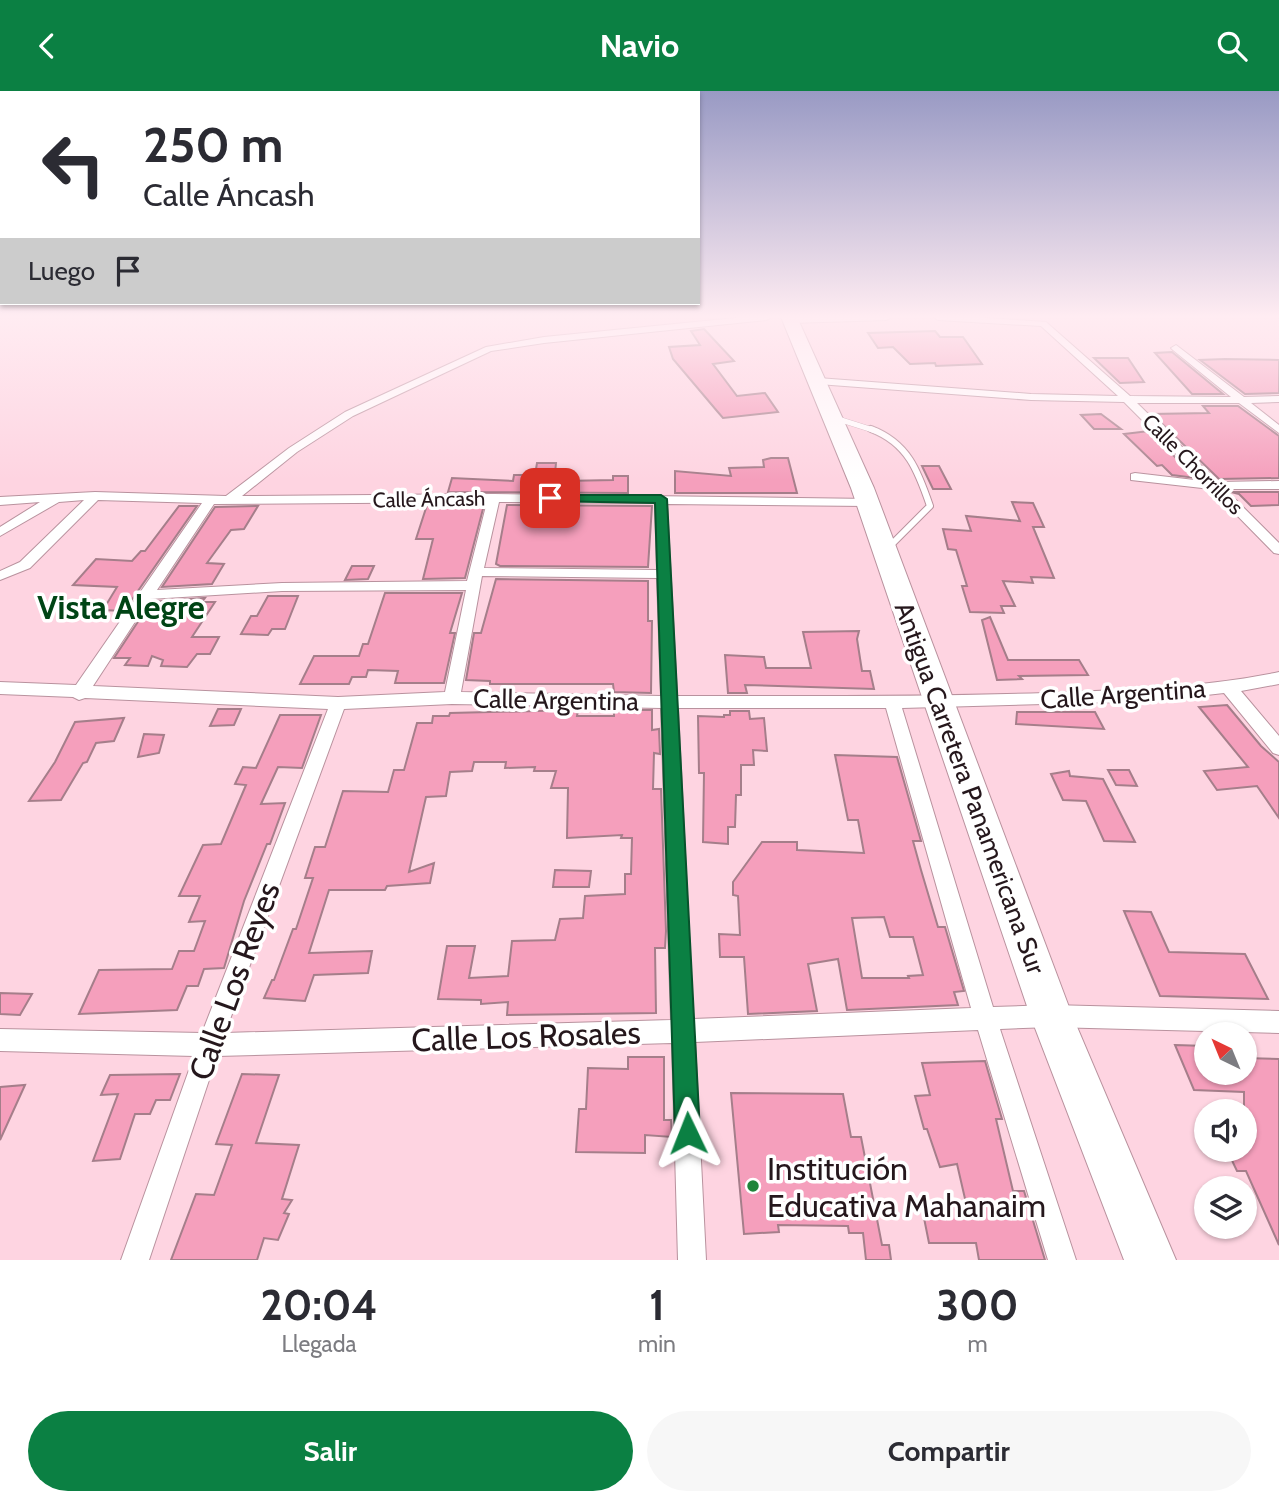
<!DOCTYPE html>
<html lang="es">
<meta charset="utf-8">
<style>
body{margin:0;font-family:Cabin,sans-serif;background:#f7f7f7;color:#2b2b33;height:100vh;display:flex;flex-direction:column;font-size:26px;white-space:nowrap}
*{box-sizing:border-box;margin:0}
p{font-size:23px;color:#7c7c81}
.icon{flex:none;width:38px;height:38px;fill:none;stroke:currentColor;stroke-width:2;stroke-linecap:round;stroke-linejoin:round}
.map{position:relative;height:1169px;overflow:hidden}
.sheet{display:flex;flex-direction:column;background:#fff;flex:1}
.sheet>*{flex:none}
.guide{position:absolute;left:0px;top:0px;width:700px;height:214px;box-shadow:0 2px 5px #0004;background:#fff;color:#2b2b33;overflow:hidden}
.needle{width:46px;rotate:317deg}
.tools{position:absolute;left:1194px;top:931px;display:grid;gap:14px}
.tools a{display:grid;place-items:center;width:63px;height:63px;border-radius:50%;background:#fff;box-shadow:0 2px 5px #0004;font-size:35px}
.pin{position:absolute;display:grid;place-items:center;width:60px;height:60px;color:#fff;margin:-30px;border-radius:14px;box-shadow:0 4px 10px #0006}
.me{position:absolute;width:77px;margin:-38px;rotate:358deg;stroke-linejoin:round;filter:drop-shadow(0 0 5px #0008)}
.turn{display:flex;align-items:center;gap:24px;height:147px;padding:0 28px;font-size:32px}
.turn .icon{width:91px;height:91px;stroke-width:2.5}
.turn b{display:block;font-size:49px;line-height:60px}
.then{display:flex;align-items:center;height:66px;padding:0 28px;background:#0003;gap:14px;font-size:26px}
.eta{display:flex;justify-content:space-evenly;align-items:center;height:119px;text-align:center}
.eta b{font-size:42px;font-weight:800;line-height:49px}
.action{display:flex;gap:14px;margin-top:auto;padding:14px 28px}
.action a{flex:1;height:80px;border-radius:42px;background:#0b8043;color:#fff;font-size:28px;font-weight:800;line-height:80px;text-align:center}
.action a+a{background:#f7f7f7;color:#2b2b33}
header{display:flex;justify-content:space-between;align-items:center;height:91px;padding:0 28px;background:#0b8043;color:#fff;font-size:32px;font-weight:800}
.map>svg:first-child{display:block}
.building{fill:#f59fbc;stroke:#a57e8a;stroke-width:2;fill-rule:evenodd}
.lines{fill:none;stroke-linecap:round;stroke-linejoin:round}
.lane-far1-casing{stroke:#b9929e;stroke-width:6}
.lane-casing{stroke:#b9929e;stroke-width:8}
.street-casing{stroke:#b9929e;stroke-width:2}
.highway-casing{stroke:#b9929e;stroke-width:2}
.lane-far1{stroke:#fff;stroke-width:5}
.lane{stroke:#fff;stroke-width:6}
.street{fill:#fff;fill-rule:evenodd}
.highway{fill:#fff;fill-rule:evenodd}
.route{fill:#0b8043;stroke:#07532c;stroke-width:2}
.poi-dot{fill:#1e853a;stroke:#fff;stroke-width:2.5}
.labels{text-anchor:middle;dominant-baseline:central;stroke-width:7;stroke-linejoin:round;paint-order:stroke}
.far-street-label{font-size:21px;fill:#25171c;stroke:#fff}
.street-label{font-size:26px;fill:#25171c;stroke:#fff}
.near-street-label{font-size:32px;fill:#25171c;stroke:#fff}
.near-poi-label{font-size:32px;fill:#25171c;stroke:#fff;text-anchor:start}
.district-label{font-size:33px;font-weight:bold;fill:#004415;stroke:#fff}
</style>
<header><svg class="icon" aria-label="back" viewBox="0 0 24 24"><path d="M15 5l-7 7 7 7"/></svg>Navio<svg class="icon" aria-label="search" viewBox="0 0 24 24"><circle cx="10" cy="10" r="6"/><path d="M15 15l6 6"/></svg></header>
<div class="map">
<svg width="1279" height="1169" viewBox="0 0 1279 1169">
<rect width="100%" height="100%" fill="#fed4e1"/>
<path class="building" d="M704,238L734,270L713,273L737,305L765,302L778,321L723,327L717,320L673,268L669,256L700,254L691,240Z
M935,240L940,246H963L982,273L936,275L935,272L910,273L893,256L878,257L868,242Z
M1172,261L1223,303H1192L1155,262Z
M1094,267H1128L1144,291L1120,292Z
M1225,268L1279,269V302L1245,303L1200,269Z
M1203,315H1238L1279,345V387L1219,388L1152,323L1209,322Z
M1101,323L1121,338H1094L1081,324Z
M1149,340L1196,387L1172,384L1162,374L1157,375L1124,343Z
M771,367H788L797,402H675V380L731,385L729,377L764,376L763,369Z
M537,372H556L555,382H564V390L613,389V385H628V402L448,401L452,387L513,390L514,384H535Z
M922,375H939L951,398H933Z
M1231,401H1279V414L1251,415L1239,403Z
M1012,411L1033,412L1044,436H1033L1054,487L1031,486L1033,492L1003,490L1015,515H1001L1004,522L970,521L962,495H967L956,459L948,458L943,438L971,440L966,425L1020,430Z
M427,414H484L465,487L423,488L433,448H416Z
M507,414L652,415L648,476L500,475L496,473Z
M179,415H197L124,520L103,519L117,496L73,494L96,468L132,470L141,460H145Z
M258,415L244,438L231,439L207,472L224,473L212,493L162,496L215,416Z
M352,475H374L368,488L345,489Z
M496,488L648,490V530H652L651,602L614,601L613,593H490V590L466,589L474,542H481Z
M385,502H462L450,542H455L444,592H395L398,580L368,579L366,586H352L349,593H300L314,565H359L363,553H368Z
M268,505H298L285,538H272L268,544L241,543L251,525H257Z
M205,507L202,511H215L192,546H219L210,563H197L187,576L161,575L163,569L152,565L148,575L125,574L130,567H114L151,511Z
M990,526L1008,569H1079L1088,584L1019,585L1022,588L997,589L982,529Z
M859,540L857,548L862,580H870L874,598L745,594L747,602H728L725,564L764,566L766,577H811L803,541Z
M1227,614L1261,655L1279,671V727L1257,695L1217,699L1204,680L1248,676L1199,616Z
M218,618H241L234,634L210,635Z
M578,619L577,625H614V619H652V639L659,638L660,663L654,662L653,698H661L666,840L665,857H655L656,922L507,924L508,911L481,913V909L438,908L447,855H475L469,887L508,885L512,850L555,849L560,828L583,827L585,805L625,803V783H631L632,747H621L622,744L567,747L568,697H551L556,680H534L535,676L505,677L506,671H474L472,680L450,681L446,705L426,706L409,781L434,772L430,792L387,795L385,799H329L309,862L372,860L368,882L314,884L305,910L264,907L272,889H274L293,838H296L313,787H305L315,756H325L343,700L388,701L394,679H404L417,632H432L433,625H449L450,622Z
M730,620H749L750,628L764,627L767,660L753,659L754,674H741V704H736L735,736H728V753L703,751L704,682H699L698,625L724,626V624H730Z
M1017,621H1095L1104,638L1016,633Z
M280,624H321L302,677L278,676L261,713L285,712L270,753H267L244,810L224,877L204,878L198,895H187L177,919L79,923L99,879L172,878L179,860H194L205,830L189,831L200,805H179L203,754L221,753L246,694L235,693L243,676L256,677Z
M124,627L114,650L96,652L87,671L83,672L61,709L29,710L55,671L75,631Z
M144,643L164,644L159,662L138,666Z
M835,664L897,666L921,750H913L921,779L938,836H945L964,900L954,901L958,914L847,919L838,868L808,873L817,920L748,923L744,866H720L719,843L740,844L738,805L733,804V791L762,751H797V759L864,762L858,729H848ZM884,826L890,846H913L923,884L908,885L909,887H862L852,827Z
M1108,679H1129L1137,695L1116,694Z
M1069,680L1070,685L1103,688L1135,751L1104,750L1086,710L1063,709L1051,683Z
M555,779L591,780L589,796H553Z
M1124,820L1151,821L1169,861L1245,863L1268,908L1160,905Z
M0,902L32,903L20,924L0,923Z
M1175,954L1206,955V982H1244V967L1279,968V1154L1246,1080H1237L1227,1059H1244V1001L1194,999Z
M628,966H664V1029H671L672,1046L645,1044V1062L576,1061L579,1018H586L588,977L628,978Z
M985,970L1002,1028H996L1013,1100H1024L1045,1169H979L976,1152H929L921,1112H966L957,1073L940,1076L927,1038H924L915,1005L930,1004L922,972Z
M180,983L170,1009H156L150,1023H135L120,1068L93,1070L118,1003L101,1004L110,984Z
M242,983L279,984L256,1052L299,1054L282,1108L292,1109L284,1122L289,1123L278,1149L264,1147L257,1169H171L196,1103L214,1104L232,1054L216,1053Z
M25,994L0,1049V996Z
M731,1002L843,1003L851,1046H861L882,1154H889L891,1169H866L863,1142H849L848,1135L778,1134L779,1141L744,1143Z"/>
<g class="lines">
<defs>
<path id="lane-far1" d="M835,327L876,340"/>
<path id="lane" d="M871,338C908,352 918,380 930,415L887,458"/>
<path id="street" d="M745,226H771L767,229L544,252L491,260L353,325L297,361L242,405L494,403L871,408L873,411L867,415L667,413L677,605C800,605 923,606 1045,602C1124,599 1202,597 1279,581V593L1241,600L1279,645V664L1273,662L1224,602L1154,610L902,617L993,916L1051,914L1279,920V942L1051,936L1000,938L1076,1169H1048L978,939L695,951L706,1169H678L672,952L217,965L149,1169H121L194,965L0,960V938L202,942L328,618L85,607L79,609L73,606L0,603V591L76,594L202,412L98,409L30,477L0,489V480L20,471L84,409L59,411L0,445V436L40,411L0,414V406L95,401L226,405L289,357L345,321L486,256L544,246ZM487,411L467,490L282,492L157,499L214,413ZM499,411L655,412L657,479L484,477ZM482,485L657,487L661,605L461,601ZM466,499L445,601L338,606L93,595L150,508L282,500ZM452,613L661,617L671,929L225,942L344,618ZM678,617H886L971,917L693,928Z
M815,226H891L887,229L791,232L787,229L791,226Z
M934,226H972L1046,231L1130,305L1231,306L1173,259L1171,257L1176,254L1244,306L1279,305V311L1251,312L1279,334V342L1239,312H1137L1218,391L1279,390V398H1225L1279,452V463L1274,462L1211,398L1131,389V383L1135,382L1203,390L1124,311L1031,309L818,293L813,290L818,287L1031,303L1118,305L1041,235L938,229Z"/>
<path id="highway" d="M781,226H797L874,397L1072,924L1176,1169H1124L1030,924L851,397Z"/>
</defs>
<use href="#lane-far1" class="lane-far1-casing"/>
<use href="#lane" class="lane-casing"/>
<use href="#street" class="street-casing"/>
<use href="#highway" class="highway-casing"/>
<use href="#lane-far1" class="lane-far1"/>
<use href="#lane" class="lane"/>
<use href="#street" class="street"/>
<use href="#highway" class="highway"/>
</g>
<linearGradient id="sky" x2="0" y2="1"><stop stop-color="#999ac4"/><stop offset="0.58" stop-color="#ffecf2"/><stop offset="1" stop-color="#ffecf2" stop-opacity="0"/></linearGradient>
<rect width="1279" height="389" fill="url(#sky)"/>
<path class="route" d="M550,404H661L667,408L700,1042L696,1051L688,1054L679,1051L675,1042L655,412L545,410L543,407Z"/>
<circle class="poi-dot" cx="753" cy="1095" r="7"/>
<g class="labels">
<g class="far-street-label">
<text transform="translate(1193 373) rotate(45)">Calle Chorrillos</text>
<text transform="translate(429 408) rotate(-1)">Calle Áncash</text>
</g>
<g class="street-label">
<text transform="translate(1123 603) rotate(-4)">Calle Argentina</text>
<text transform="translate(556 609) rotate(1)">Calle Argentina</text>
<text transform="translate(970 697) rotate(70)">Antigua Carretera Panamericana Sur</text>
</g>
<g class="near-street-label">
<text transform="translate(234 890) rotate(-70)">Calle Los Reyes</text>
<text transform="translate(526 945) rotate(-2)">Calle Los Rosales</text>
</g>
<g class="near-poi-label">
<text x="767" y="1077">Institución<tspan x="767" dy="37">Educativa Mahanaim</tspan></text>
</g>
<g class="district-label">
<text x="121" y="516">Vista Alegre</text>
</g>
</g>
</svg>
<div class="tools">
<a><svg class="needle" viewBox="-14 -14 28 28"><path d="M0-13l5 13h-10z" fill="#e53935"/><path d="M0 13l5-13h-10z" fill="#7c7c81"/></svg></a>
<a><svg class="icon" aria-label="sound" viewBox="0 0 24 24"><path d="M4 9h4l5-4v14l-5-4H4zM17 9q2 3 0 6"/></svg></a>
<a><svg class="icon" aria-label="layers" viewBox="0 0 24 24"><path d="M12 4l9 5-9 5-9-5zM3 14l9 5 9-5"/></svg></a>
</div>
<div class="pin" style="left:550px;top:407px;background:#d93025"><svg class="icon" aria-label="arrive" viewBox="0 0 24 24"><path d="M6 21V4h12l-3 4 3 4H6"/></svg></div>
<svg class="me" style="left:688px;top:1042px" viewBox="-20 -20 40 40"><path d="M0-17L14 15 0 8-14 15z" fill="#0b8043" stroke="#fff" stroke-width="4"/></svg>
<div class="guide">
<div class="turn"><svg class="icon" aria-label="left" viewBox="0 0 24 24"><path d="M17 20v-9H6M10 6l-5 5 5 5"/></svg><div><b>250 m</b>Calle Áncash</div></div>
<div class="then">Luego<svg class="icon" aria-label="arrive" viewBox="0 0 24 24"><path d="M6 21V4h12l-3 4 3 4H6"/></svg></div>
</div>
</div>
<section class="sheet">
<div class="eta">
<div><b>20:04</b><p>Llegada</p></div>
<div><b>1</b><p>min</p></div>
<div><b>300</b><p>m</p></div>
</div>
<div class="action"><a>Salir</a><a>Compartir</a></div>
</section>
